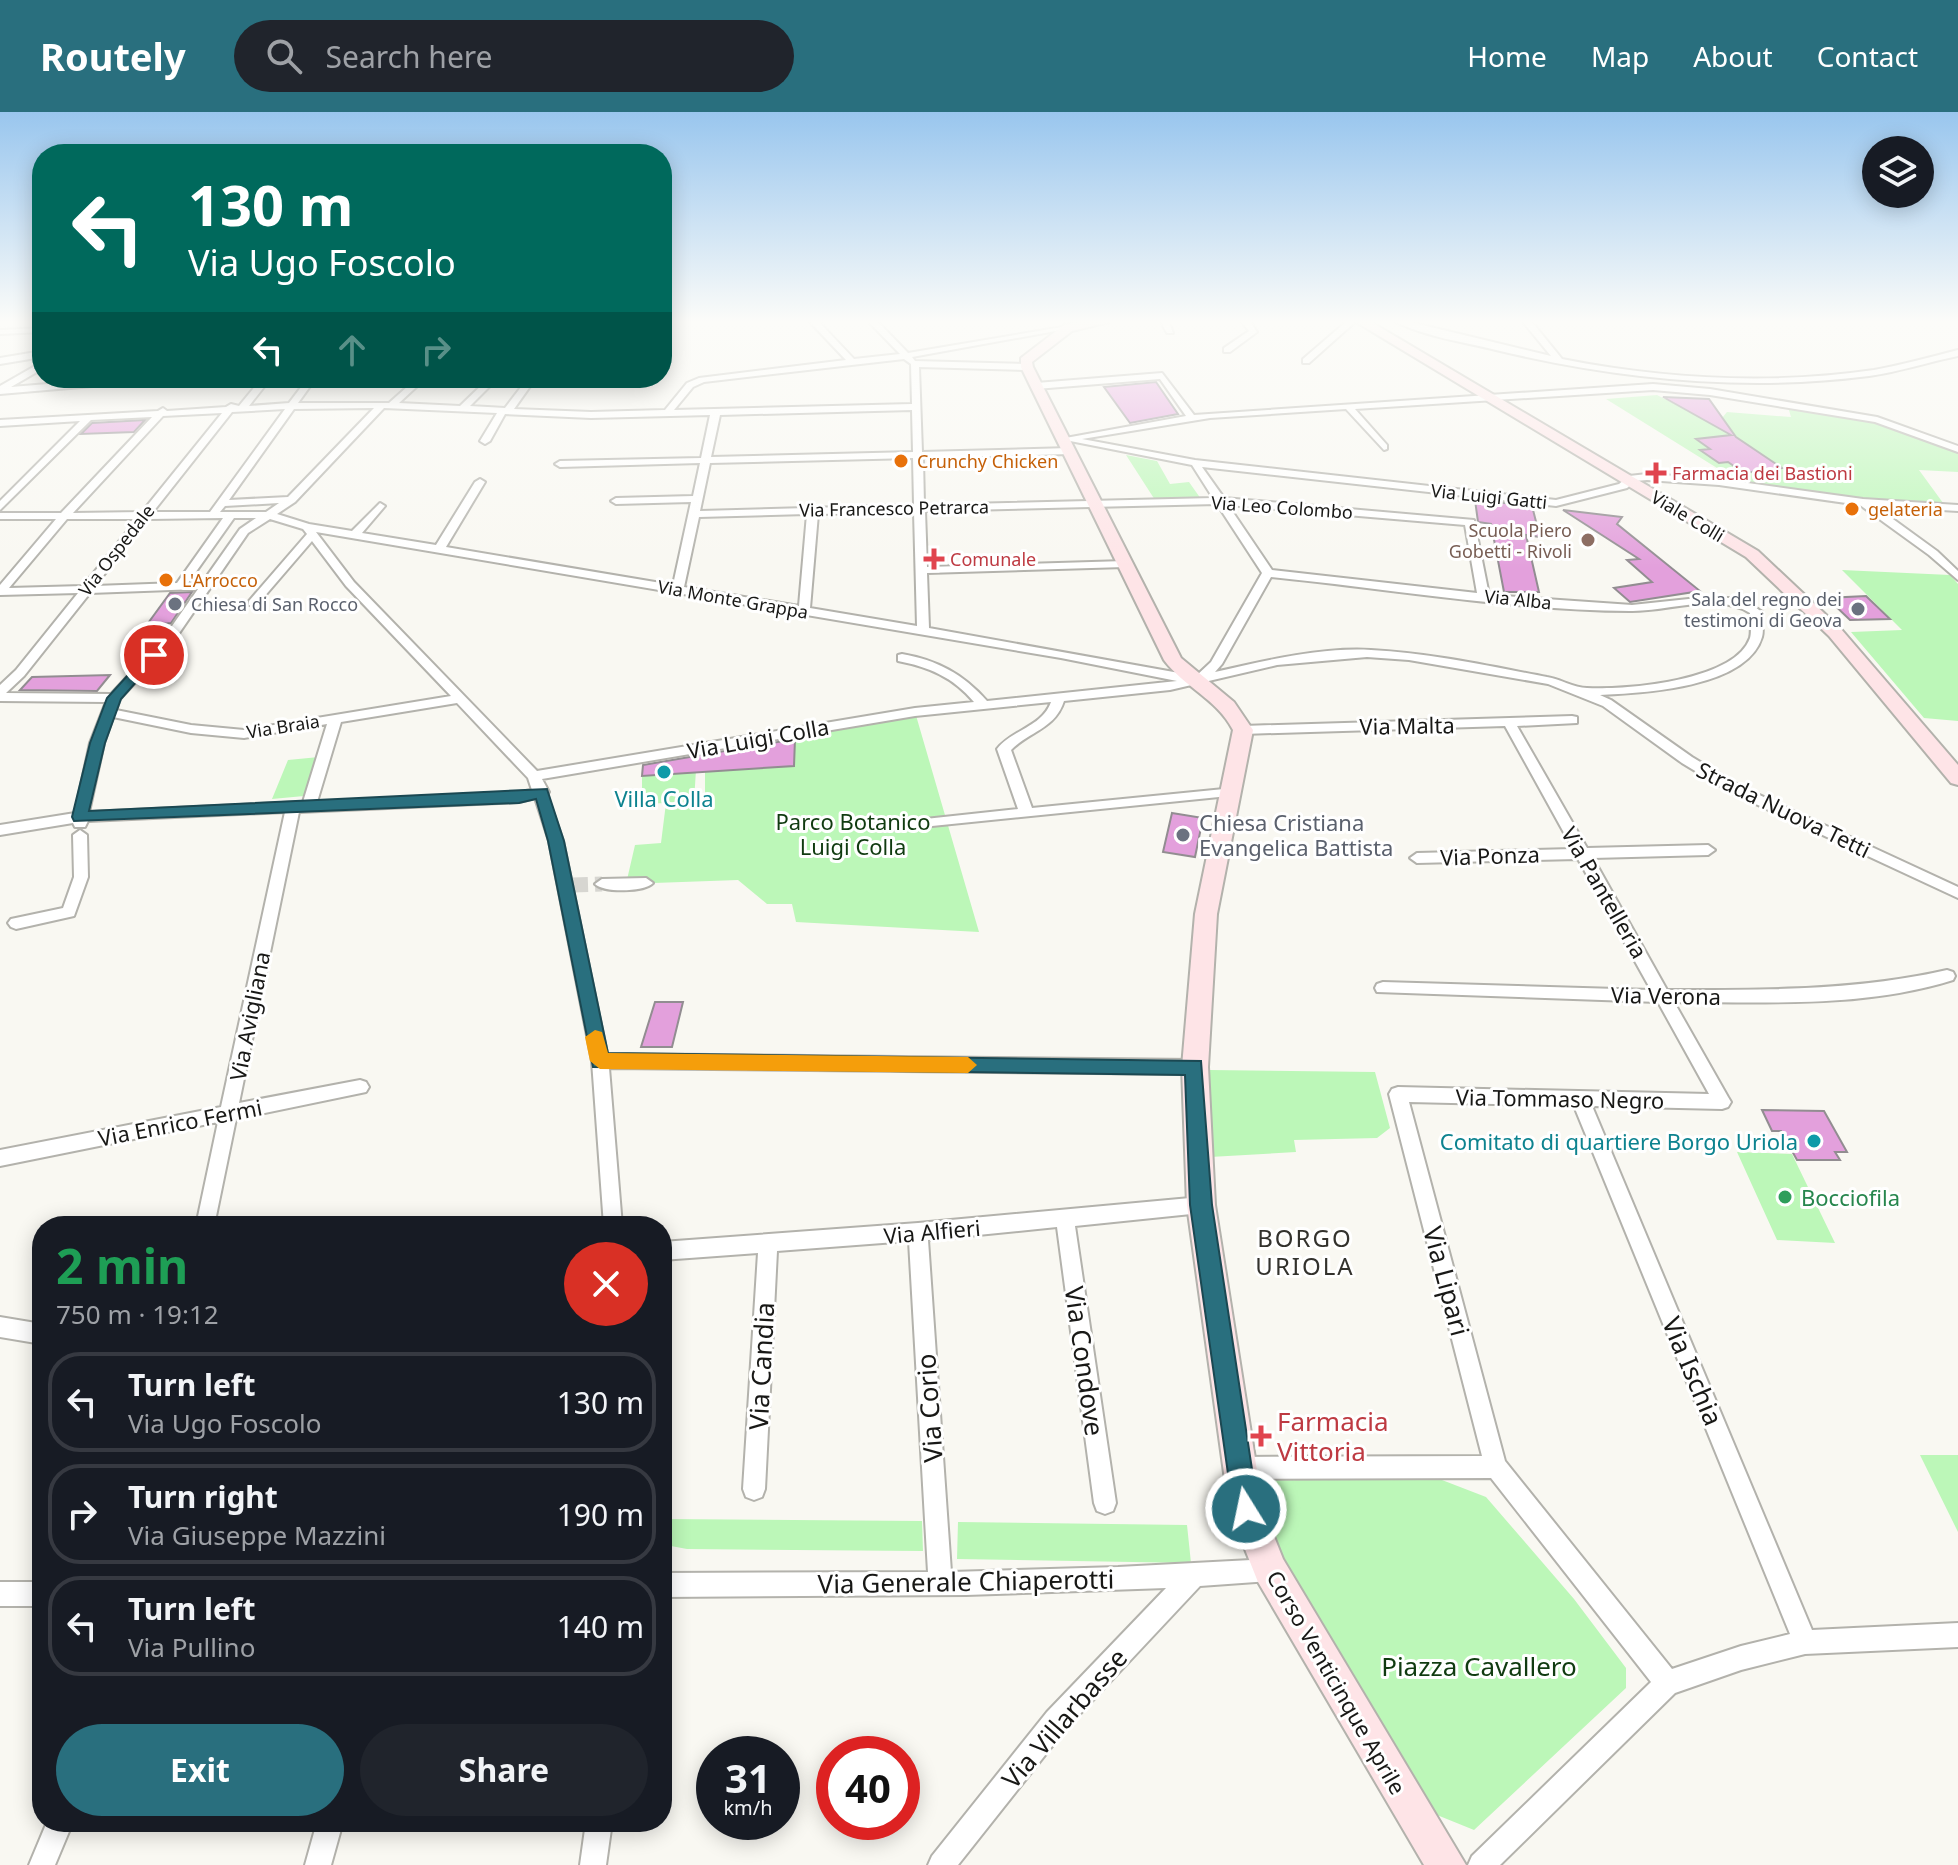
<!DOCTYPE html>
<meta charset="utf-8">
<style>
body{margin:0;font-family:"Noto Sans",sans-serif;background:#20242c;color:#f1f3f6;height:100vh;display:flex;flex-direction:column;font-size:30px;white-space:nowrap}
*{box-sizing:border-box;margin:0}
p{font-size:26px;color:#9ea1a6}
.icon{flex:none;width:44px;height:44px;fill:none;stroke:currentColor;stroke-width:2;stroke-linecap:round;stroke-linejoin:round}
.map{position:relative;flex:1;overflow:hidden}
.details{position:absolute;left:32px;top:1104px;width:640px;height:616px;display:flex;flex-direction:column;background:#171b24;border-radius:32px;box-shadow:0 4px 20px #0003}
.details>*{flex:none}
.top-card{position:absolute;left:32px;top:32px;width:640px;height:244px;border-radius:32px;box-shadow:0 4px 20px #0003;background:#00695c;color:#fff;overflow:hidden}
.fabs{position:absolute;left:1862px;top:24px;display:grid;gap:16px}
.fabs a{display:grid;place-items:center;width:72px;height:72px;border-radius:50%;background:#171b24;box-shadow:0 4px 20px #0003;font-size:40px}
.speed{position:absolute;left:696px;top:1624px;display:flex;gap:16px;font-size:40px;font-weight:700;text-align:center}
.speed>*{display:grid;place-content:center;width:104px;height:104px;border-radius:50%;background:#171b24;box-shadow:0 4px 20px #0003;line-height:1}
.speed small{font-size:20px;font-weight:400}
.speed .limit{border:12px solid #d22;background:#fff;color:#111}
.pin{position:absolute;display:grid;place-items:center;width:68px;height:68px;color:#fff;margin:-34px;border:4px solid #fff;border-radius:50%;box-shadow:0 2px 8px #0007}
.me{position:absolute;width:88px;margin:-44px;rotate:350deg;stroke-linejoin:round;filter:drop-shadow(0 0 6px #0008)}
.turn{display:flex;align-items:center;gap:28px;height:168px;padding:0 24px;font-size:36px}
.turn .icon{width:104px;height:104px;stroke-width:2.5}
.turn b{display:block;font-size:56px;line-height:68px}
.lanes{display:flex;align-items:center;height:76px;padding:0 24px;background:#0003;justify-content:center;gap:40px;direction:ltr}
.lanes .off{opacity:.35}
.round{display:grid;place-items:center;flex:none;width:84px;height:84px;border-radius:42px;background:#20242c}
.head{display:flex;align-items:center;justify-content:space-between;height:136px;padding:0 24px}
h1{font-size:48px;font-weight:700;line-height:60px;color:#1e9e55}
.cta{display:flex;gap:16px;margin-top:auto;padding:16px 24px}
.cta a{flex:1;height:92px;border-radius:48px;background:#296f7e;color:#fff;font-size:32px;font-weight:700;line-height:92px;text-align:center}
.cta a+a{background:#20242c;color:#f1f3f6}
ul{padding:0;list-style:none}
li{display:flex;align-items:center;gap:24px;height:100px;margin:0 16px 12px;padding:0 8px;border:4px solid #363941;border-radius:32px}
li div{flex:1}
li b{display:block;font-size:30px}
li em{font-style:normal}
header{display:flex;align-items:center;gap:48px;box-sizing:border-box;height:112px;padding:0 40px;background:#296f7e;color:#fff}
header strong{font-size:38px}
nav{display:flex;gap:44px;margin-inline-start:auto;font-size:28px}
.search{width:560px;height:72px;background:#20242c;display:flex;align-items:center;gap:20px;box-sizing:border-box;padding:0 28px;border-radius:44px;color:#9ea1a6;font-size:30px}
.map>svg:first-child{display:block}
.green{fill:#bcf7b8}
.building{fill:#e3a0dc;stroke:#928d91;stroke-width:2}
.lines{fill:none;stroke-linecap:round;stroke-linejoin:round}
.street-tunnel{stroke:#d7d6d1;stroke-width:15;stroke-dasharray:15 7;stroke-linecap:butt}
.street-casing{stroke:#b3b2ac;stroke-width:4}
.secondary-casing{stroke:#b3b2ac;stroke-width:4}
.street{fill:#fff;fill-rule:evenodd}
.secondary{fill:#fee4e7;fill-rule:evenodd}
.route{fill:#296f7e;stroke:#1b4852;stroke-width:2}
.slow{fill:#f59e0b}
.food-dot{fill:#e8710a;stroke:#fff;stroke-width:3}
.health-dot{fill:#e0444e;stroke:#fff;stroke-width:3}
.education-dot{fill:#8d6e63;stroke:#fff;stroke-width:3}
.worship-dot{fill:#6b7280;stroke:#fff;stroke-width:3}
.culture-dot{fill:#0f9aa8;stroke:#fff;stroke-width:3}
.leisure-dot{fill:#2e9e5b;stroke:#fff;stroke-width:3}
.labels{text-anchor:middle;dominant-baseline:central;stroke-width:6;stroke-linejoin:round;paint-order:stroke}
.far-food-label{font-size:18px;fill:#c56008;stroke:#fff;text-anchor:start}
.far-health-label{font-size:18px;fill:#be3a42;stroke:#fff;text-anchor:start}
.far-street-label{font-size:18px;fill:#181816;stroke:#fff}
.far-education-label{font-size:18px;fill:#785e54;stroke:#fff;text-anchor:end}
.far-worship-label{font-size:18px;fill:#5b616d;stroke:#fff;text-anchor:end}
.street-label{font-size:22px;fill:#181816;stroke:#fff}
.culture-label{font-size:22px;fill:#0d838f;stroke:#fff}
.park-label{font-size:22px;fill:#103b10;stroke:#fff}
.worship-label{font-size:22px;fill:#5b616d;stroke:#fff;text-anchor:start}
.leisure-label{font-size:22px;fill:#27864d;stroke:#fff;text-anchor:start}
.neighbourhood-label{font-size:24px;letter-spacing:2px;fill:#33322d;stroke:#fff}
.near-street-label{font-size:26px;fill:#181816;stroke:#fff}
.near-health-label{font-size:26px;fill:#be3a42;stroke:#fff;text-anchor:start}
.near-park-label{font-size:26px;fill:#103b10;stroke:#fff}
</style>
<header>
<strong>Routely</strong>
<div class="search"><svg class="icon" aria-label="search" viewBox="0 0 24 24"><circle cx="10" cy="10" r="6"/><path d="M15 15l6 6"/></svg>Search here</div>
<nav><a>Home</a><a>Map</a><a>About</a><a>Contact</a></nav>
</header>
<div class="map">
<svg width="1958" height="1753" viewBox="0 0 1958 1753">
<rect width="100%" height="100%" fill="#f9f8f2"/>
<path class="green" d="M1657,283L1704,307L1722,306L1727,300L1791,305L1788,295L1882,310L1958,339V360L1919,358L1946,395L1863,390L1746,374L1606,287Z
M1126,343L1157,349L1170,372L1189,370L1201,387L1155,388Z
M1842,458L1950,463L1958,472V609L1924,606L1851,520L1902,518Z
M915,600L979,820L796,810L792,792H767L738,768L626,772L635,733L661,731L666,691L642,692V664L696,658L694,689L690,695L702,697L705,692V658L794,654L795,623Z
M319,645L304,684L272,687L288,648Z
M1209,958L1375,960L1390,1016L1377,1026L1294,1028L1296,1040L1210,1045Z
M1737,1040L1792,1042L1835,1131L1777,1128Z
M1920,1343H1958V1420Z
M1301,1363H1429L1486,1385L1574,1487L1626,1556V1576L1474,1718L1437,1703L1264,1430L1253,1368Z
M662,1407L922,1409L923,1439L687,1437L671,1434L662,1419Z
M958,1410L1187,1413L1191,1451L957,1447Z"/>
<path class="building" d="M1156,270L1178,302L1130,311L1104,275Z
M1663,285L1709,287L1736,325L1782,356L1744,361L1728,350L1719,351L1700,338L1710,337L1696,327L1731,323Z
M145,308L134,320L81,322L92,311Z
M1475,388L1532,394L1540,425L1526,423L1539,480H1504L1491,412L1478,410Z
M1563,398L1622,405L1617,412L1700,479L1630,490L1614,476L1652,470L1627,448L1639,447Z
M192,480L171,511L146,514L170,481Z
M1866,484L1890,507L1850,508L1827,486Z
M110,563L97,579L20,578L32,565Z
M795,627L794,654L642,664L643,653Z
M1172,701L1203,706L1195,745L1163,740Z
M655,890H683L672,935H641Z
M1762,998L1824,999L1847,1040H1835L1840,1048H1797L1781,1019H1772Z"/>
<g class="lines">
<path class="street-tunnel" d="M573,773L602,772"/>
<defs>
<path id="street" d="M810,210H819L854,247L900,242L869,210H878L908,241L1068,214L1072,216L912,245L915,249L1027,252L1031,255L1027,258L919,255L922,340L1070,336L1075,339L1070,342L923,346L924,393L1213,386L1192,353L1060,327L1186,304L1160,267L1036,277L1032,274L1036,271L1162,261L1194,303L1653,272L1710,277L1877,305L1958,334V340L1875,310L1710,283L1653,278L1355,297L1387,333V337L1384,338L1346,297L1210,306L1082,327L1195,348L1556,388L1619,372L1629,364L1647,362L1719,367L1863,387L1958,393V399L1875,394L1937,439L1958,459V468L1929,443L1860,393L1719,373L1647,368L1635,369L1627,376L1556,394L1202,355L1224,386L1474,408L1489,483L1632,493L1698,486H1731L1749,491L1762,500C1762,507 1764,518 1762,525C1747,576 1643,581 1600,583L1611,588L1692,645L1740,674L1958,775V786L1730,680L1682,651L1603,594L1548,572L1409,548L1367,545L1277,553L1170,578L1064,589C1055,617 1030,619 1011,638L1032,696L1234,676V682L1229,684L883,719L881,716L888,711L1018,697L997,637C1013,617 1042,615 1051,590L915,604L542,667L549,680L547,683L563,729L607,942L1195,948L1201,950L1203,955L1201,960L1195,962L609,956L622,1114H604L592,949L549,729L535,686L519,690L299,700L239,991L360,968L366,970L369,975L366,980L236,1007L214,1114H196L218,1010L0,1054V1038L221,995L285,700L88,709L85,715H75L73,711L0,723V713L75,701L90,631L106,590L0,589V573L16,558L78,481L0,483V473L56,407H0V401H61L152,305L91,308L0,398V389L80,309L0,314V308L158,299L163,296L167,299L226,295L231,292L239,294L262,266H271L249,294L289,291L308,266H316L298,291H389L417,266H426L399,291L460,294L489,266H498L470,294L505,296L528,266H536L514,297L591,300L665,298L687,271L699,266L846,248ZM904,247L911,252L912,292L674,298L693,275L704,270ZM374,296L288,385L229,388L294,297ZM384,296L497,301L480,329L485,332L490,329L505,302L591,306L710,303L701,346L560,349L555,352L560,355L700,351L693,384L616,386L611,389L616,392L691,390L673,473L446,435L485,370L480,367L475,370L436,433L362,421L385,394L380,391L352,419L309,412L277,402L295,390ZM285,297L210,400H153L232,300ZM912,298L913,340L711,345L720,303ZM222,301L142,400L73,401L163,304ZM913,346L914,393L700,399L710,351ZM279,391L266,400H220L225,394ZM1217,392L1262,461L1211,550L1196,564L929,516L927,461L1125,455L1130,452L1125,449L927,455L925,399ZM1228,393L1465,413L1477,481L1272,458ZM914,400L917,514L810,496L818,402ZM807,402L799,494L684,475L699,405ZM223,406L177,471L95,474L148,407ZM234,406H256L240,417L202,471H188ZM67,407H137L83,474L9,476ZM270,407L303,417L307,422L249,489V493H257L312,429L346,474L451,584L244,618L191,613L116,598L120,587L173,530L248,421ZM316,420L1061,546L1177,569L987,589C963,562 937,548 902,542L898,543V549C929,555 953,565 974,590L915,596L537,659L354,470ZM1271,465C1391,477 1510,498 1630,499C1668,500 1716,480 1750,501C1750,509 1752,519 1750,526C1735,569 1626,578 1587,576C1574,576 1560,567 1547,565C1489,554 1430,541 1371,538C1321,535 1263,549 1215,560L1222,552ZM198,477L165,524L111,582L6,581L24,564L90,481ZM457,591L528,666L532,678L519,680L317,690L341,610ZM113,605L191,621L244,626L327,612L303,690L89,700L104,631Z
M1161,210H1169L1173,221H1167Z
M1242,210H1250L1257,220L1230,240H1224V236L1249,219Z
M1346,210H1355L1309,251H1303V247Z
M1396,210H1410L1551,244L1523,210H1532L1562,247C1663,267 1771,273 1874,258C1902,253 1930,245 1958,238V244C1928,250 1899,260 1869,264C1744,280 1617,267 1496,238C1464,230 1426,225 1396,210Z
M42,216V220L0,222V218Z
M42,239V245L0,252V246Z
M42,250V257L11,275L121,266H155L151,269L0,282V274Z
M1572,604L1577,605V611L1517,614L1587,736L1708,733L1715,738L1708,743L1593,746L1667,878C1761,878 1855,879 1947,858L1953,860L1955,864L1953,868C1864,896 1766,890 1674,890L1728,985L1731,990L1728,995L1722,997L1592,994L1812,1518L1958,1511V1535L1805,1542L1741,1558L1675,1581L1500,1753H1468L1472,1744L1651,1570L1491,1366L1238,1367L1230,1364L1227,1356L1230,1348L1238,1345L1482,1344L1389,982L1392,977L1398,975L1709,982L1658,890L1377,880L1375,876L1377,872L1383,870L1651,878L1578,747L1417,751L1410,746L1417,741L1573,737L1505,614L1243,622L1237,618L1243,614ZM1409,990L1574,994L1790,1522L1741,1534L1672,1557L1505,1349Z
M80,718L87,723L88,765L74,804L16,817L11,815L8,811L11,807L63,796L74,765L73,723Z
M646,766L653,771C644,780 604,781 595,772L602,767Z
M1201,1085L1208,1087L1210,1093L1208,1099L1201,1101L1075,1114L1116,1391L1113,1399L1105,1402L1097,1399L1094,1391L1057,1115L928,1128L951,1460L1118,1455L1270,1447L1278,1450L1281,1458L1278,1466L1270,1469L1200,1474L1065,1618L958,1753H928L932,1744L1047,1600L1166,1476L966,1483L662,1485V1461L928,1460L909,1129L777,1139L765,1377L762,1385L754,1388L746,1385L743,1377L758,1141L662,1148V1130L918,1111Z
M0,1205L42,1212V1232L0,1225Z
M0,1470H42V1494H0Z
M47,1710H73L55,1753H29Z
M317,1710H343L331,1753H305Z
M586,1710H612L606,1753H580Z"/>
<path id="secondary" d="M1080,210H1109L1072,219L1032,250L1033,255L1181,546L1234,590L1253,618L1217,802L1208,955L1215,1093L1263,1397L1283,1447L1466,1753H1424L1258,1470L1229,1397L1187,1093L1182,955L1195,802L1233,618C1217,587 1184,575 1164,548L1021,255V246L1064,213Z
M1356,210H1371L1758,439L1841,517L1958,653V673L1951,671L1829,524L1746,445Z"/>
</defs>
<use href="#street" class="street-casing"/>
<use href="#secondary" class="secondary-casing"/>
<use href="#street" class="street"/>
<use href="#secondary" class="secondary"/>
</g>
<linearGradient id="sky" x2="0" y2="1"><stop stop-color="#99c6ee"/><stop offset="0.46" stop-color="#fcfcf9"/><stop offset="1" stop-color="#fcfcf9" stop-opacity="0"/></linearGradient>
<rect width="1958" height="456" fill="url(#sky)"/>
<path class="route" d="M149,540L160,543L121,587L105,631L89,699L547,677L564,729L608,941L1201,949L1212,1093L1258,1397L1255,1406L1246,1409L1237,1406L1233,1397L1190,1093L1185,963L593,955L548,729L536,687L519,691L74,709L72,705L90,631L107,586Z"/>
<path class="slow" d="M595,918L602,920L608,941L968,945L977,953L968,961L600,957L590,949L585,925Z"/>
<g class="food-dot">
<circle cx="901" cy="349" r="8"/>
<circle cx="1852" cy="397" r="8"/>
<circle cx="166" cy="468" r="8"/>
</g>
<g class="health-dot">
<path d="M1652 349h8v8h8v8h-8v8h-8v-8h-8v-8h8z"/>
<path d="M930 435h8v8h8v8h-8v8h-8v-8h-8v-8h8z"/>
<path d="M1257 1312h8v8h8v8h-8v8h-8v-8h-8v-8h8z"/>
</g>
<circle class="education-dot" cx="1588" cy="428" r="8"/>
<g class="worship-dot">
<circle cx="175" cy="492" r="8"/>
<circle cx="1858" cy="497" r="8"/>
<circle cx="1183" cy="723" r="8"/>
</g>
<g class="culture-dot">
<circle cx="664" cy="660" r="8"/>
<circle cx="1814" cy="1029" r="8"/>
</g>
<circle class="leisure-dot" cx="1785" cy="1085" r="8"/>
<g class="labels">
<g class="far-food-label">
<text x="917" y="349">Crunchy Chicken</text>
<text x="1868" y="397">gelateria</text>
<text x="182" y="468">L'Arrocco</text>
</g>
<g class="far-health-label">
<text x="1672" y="361">Farmacia dei Bastioni</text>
<text x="950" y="447">Comunale</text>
</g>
<g class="far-street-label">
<text transform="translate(1489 384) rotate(6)">Via Luigi Gatti</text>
<text transform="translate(1282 395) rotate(4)">Via Leo Colombo</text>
<text transform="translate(894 396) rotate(-1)">Via Francesco Petrarca</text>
<text transform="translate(1688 404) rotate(31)">Viale Colli</text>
<text transform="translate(116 438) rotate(-52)">Via Ospedale</text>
<text transform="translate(733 487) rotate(10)">Via Monte Grappa</text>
<text transform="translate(1518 487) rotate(6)">Via Alba</text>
<text transform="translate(283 614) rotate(-9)">Via Braia</text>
</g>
<g class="far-education-label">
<text x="1572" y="418">Scuola Piero<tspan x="1572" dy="21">Gobetti - Rivoli</tspan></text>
</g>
<g class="far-worship-label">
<text x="1842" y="487">Sala del regno dei<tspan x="1842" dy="21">testimoni di Geova</tspan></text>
<text x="191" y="492" text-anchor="start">Chiesa di San Rocco</text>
</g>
<g class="street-label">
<text transform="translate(1407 613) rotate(-1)">Via Malta</text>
<text transform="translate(758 626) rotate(-10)">Via Luigi Colla</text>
<text transform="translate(1784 697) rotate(26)">Strada Nuova Tetti</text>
<text transform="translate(1490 743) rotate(-2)">Via Ponza</text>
<text transform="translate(1605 780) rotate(60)">Via Pantelleria</text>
<text transform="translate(1666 883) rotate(1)">Via Verona</text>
<text transform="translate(249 904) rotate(-79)">Via Avigliana</text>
<text transform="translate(1560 986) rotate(1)">Via Tommaso Negro</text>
<text transform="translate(180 1010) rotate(-11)">Via Enrico Fermi</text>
<text transform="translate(932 1119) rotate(-5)">Via Alfieri</text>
<text transform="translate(1337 1570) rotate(60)">Corso Venticinque Aprile</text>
</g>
<g class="culture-label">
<text x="664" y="686">Villa Colla</text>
<text x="1798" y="1029" text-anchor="end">Comitato di quartiere Borgo Uriola</text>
</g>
<g class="park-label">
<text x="853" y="709">Parco Botanico<tspan x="853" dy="25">Luigi Colla</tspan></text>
</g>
<g class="worship-label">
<text x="1199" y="710">Chiesa Cristiana<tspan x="1199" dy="25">Evangelica Battista</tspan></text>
</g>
<g class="leisure-label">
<text x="1801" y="1085">Bocciofila</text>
</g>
<g class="neighbourhood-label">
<text x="1305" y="1125">BORGO<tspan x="1305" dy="28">URIOLA</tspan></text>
</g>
<g class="near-street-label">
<text transform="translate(1447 1169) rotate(75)">Via Lipari</text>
<text transform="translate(1085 1249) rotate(82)">Via Condove</text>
<text transform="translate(761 1254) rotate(-87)">Via Candia</text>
<text transform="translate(1693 1259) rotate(67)">Via Ischia</text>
<text transform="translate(929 1296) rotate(-94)">Via Corio</text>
<text transform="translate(966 1469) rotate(-1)">Via Generale Chiaperotti</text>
<text transform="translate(1064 1606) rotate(-49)">Via Villarbasse</text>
</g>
<g class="near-health-label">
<text x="1277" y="1309">Farmacia<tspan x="1277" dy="30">Vittoria</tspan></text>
</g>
<g class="near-park-label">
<text x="1479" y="1554">Piazza Cavallero</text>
</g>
</g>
</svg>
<div class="fabs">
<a><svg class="icon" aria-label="layers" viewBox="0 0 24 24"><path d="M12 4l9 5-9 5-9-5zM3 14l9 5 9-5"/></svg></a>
</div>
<div class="speed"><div>31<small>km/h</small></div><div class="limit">40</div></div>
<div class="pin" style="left:154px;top:543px;background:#d93025"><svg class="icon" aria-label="arrive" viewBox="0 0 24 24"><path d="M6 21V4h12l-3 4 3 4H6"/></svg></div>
<svg class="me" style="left:1246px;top:1397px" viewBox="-20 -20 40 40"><circle r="17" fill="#296f7e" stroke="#fff" stroke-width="3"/><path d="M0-11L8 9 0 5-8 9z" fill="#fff"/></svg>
<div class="top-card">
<div class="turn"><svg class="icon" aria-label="left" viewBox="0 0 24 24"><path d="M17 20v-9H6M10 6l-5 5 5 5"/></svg><div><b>130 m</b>Via Ugo Foscolo</div></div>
<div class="lanes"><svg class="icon" aria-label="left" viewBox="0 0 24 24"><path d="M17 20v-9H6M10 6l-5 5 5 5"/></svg><svg class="icon off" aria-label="ahead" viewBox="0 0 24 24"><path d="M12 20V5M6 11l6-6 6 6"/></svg><svg class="icon off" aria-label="right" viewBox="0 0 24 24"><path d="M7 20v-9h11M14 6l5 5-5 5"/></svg></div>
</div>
<section class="details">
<div class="head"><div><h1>2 min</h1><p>750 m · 19:12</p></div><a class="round" style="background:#d93025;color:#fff"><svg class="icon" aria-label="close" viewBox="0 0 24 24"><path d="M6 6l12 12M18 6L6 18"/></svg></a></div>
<ul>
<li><svg class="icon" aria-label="left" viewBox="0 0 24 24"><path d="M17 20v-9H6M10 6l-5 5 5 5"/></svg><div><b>Turn left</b><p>Via Ugo Foscolo</p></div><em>130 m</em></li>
<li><svg class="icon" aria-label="right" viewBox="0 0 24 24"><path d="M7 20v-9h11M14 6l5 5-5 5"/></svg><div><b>Turn right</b><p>Via Giuseppe Mazzini</p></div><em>190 m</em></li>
<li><svg class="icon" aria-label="left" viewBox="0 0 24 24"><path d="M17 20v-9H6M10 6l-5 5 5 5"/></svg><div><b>Turn left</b><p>Via Pullino</p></div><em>140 m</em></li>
</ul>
<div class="cta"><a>Exit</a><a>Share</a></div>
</section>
</div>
